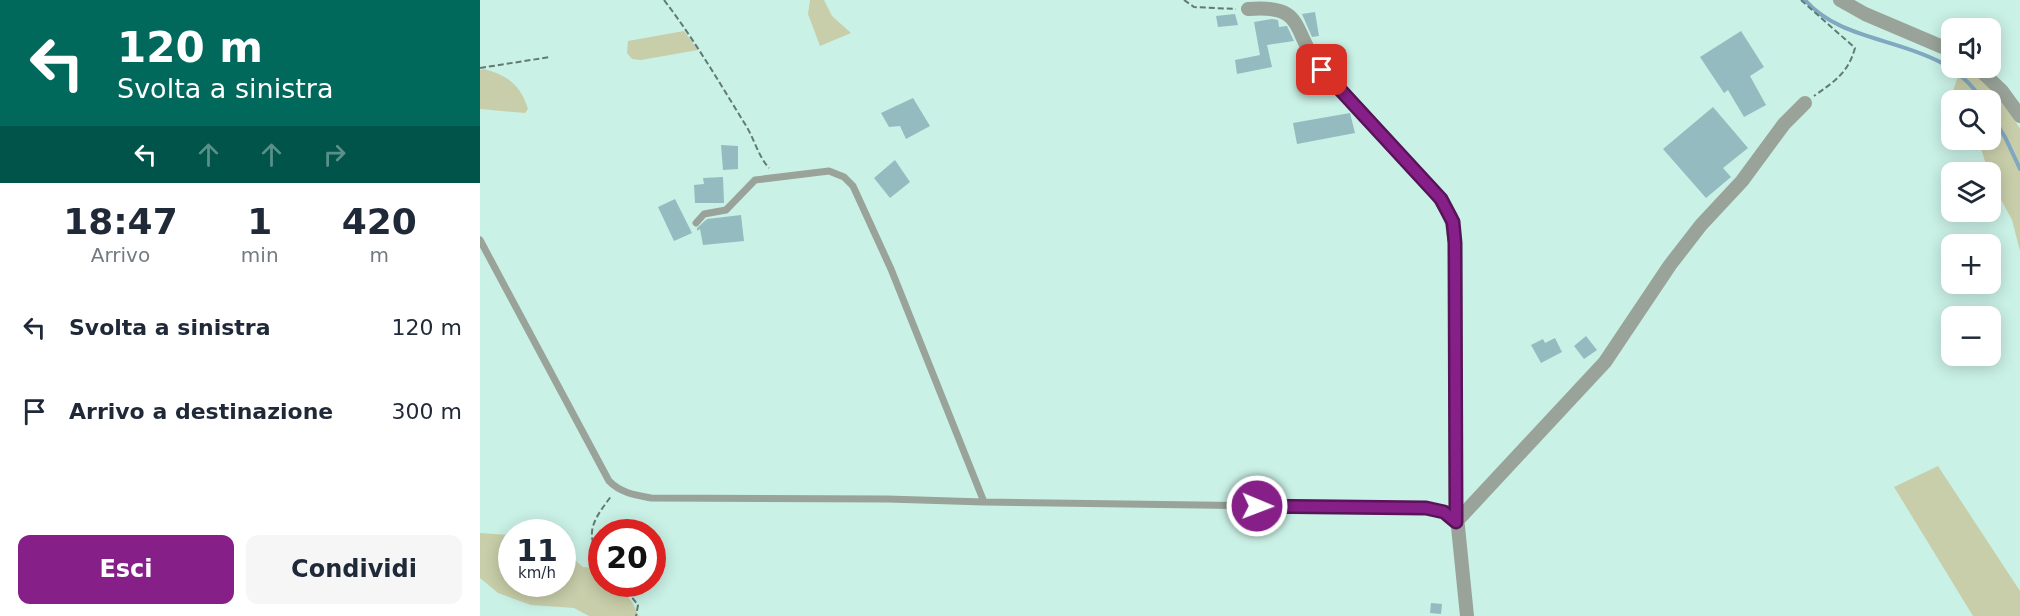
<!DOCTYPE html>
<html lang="it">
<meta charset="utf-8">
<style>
body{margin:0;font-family:"DejaVu Sans",sans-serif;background:#f6f6f7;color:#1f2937;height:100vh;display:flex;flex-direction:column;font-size:22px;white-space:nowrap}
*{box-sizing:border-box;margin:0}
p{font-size:20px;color:#747a83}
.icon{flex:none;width:33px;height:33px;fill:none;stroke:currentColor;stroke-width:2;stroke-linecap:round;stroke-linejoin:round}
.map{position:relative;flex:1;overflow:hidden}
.panel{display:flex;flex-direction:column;background:#fff;width:480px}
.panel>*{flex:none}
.top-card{background:#00695c;color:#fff;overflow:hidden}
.tools{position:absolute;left:1461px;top:18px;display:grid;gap:12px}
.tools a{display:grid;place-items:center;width:60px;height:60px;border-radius:12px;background:#fff;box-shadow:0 3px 15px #0003;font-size:30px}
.speed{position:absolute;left:18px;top:519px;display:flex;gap:12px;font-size:30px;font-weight:700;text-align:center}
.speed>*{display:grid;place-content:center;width:78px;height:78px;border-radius:50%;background:#fff;box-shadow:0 3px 15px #0003;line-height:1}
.speed small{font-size:15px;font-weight:400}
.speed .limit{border:9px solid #d22;background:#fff;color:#111}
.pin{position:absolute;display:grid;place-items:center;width:51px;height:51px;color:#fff;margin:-26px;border-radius:12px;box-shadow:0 3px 9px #0006}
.me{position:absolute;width:66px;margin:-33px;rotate:91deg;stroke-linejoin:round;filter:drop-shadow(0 0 4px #0008)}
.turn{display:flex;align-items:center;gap:21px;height:126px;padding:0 18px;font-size:27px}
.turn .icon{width:78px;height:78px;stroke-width:2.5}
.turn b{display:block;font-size:42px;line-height:51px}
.lanes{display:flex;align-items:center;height:57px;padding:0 18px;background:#0003;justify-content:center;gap:30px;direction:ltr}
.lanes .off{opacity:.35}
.eta{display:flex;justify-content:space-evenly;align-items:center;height:102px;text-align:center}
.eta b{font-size:36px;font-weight:700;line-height:42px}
.primary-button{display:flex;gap:12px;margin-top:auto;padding:12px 18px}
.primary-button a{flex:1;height:69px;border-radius:12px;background:#861f87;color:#fff;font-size:24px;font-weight:700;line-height:69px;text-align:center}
.primary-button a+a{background:#f6f6f7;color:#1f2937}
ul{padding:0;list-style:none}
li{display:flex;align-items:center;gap:18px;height:84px;padding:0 18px}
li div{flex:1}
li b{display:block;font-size:22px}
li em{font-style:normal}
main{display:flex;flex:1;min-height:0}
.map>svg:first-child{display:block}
.green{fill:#c8cea9}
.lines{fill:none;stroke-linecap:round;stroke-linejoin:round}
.stream{stroke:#81a8c1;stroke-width:4}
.building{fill:#93bbc0}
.path{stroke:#617b73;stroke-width:2;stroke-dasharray:6 3;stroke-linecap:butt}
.lane{stroke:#99a399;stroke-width:7}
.street{stroke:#99a399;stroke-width:14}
.route-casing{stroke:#571458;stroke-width:15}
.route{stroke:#861f87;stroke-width:10}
</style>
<main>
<section class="panel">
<div class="top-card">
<div class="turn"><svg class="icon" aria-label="left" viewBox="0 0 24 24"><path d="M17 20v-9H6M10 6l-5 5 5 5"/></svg><div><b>120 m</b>Svolta a sinistra</div></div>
<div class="lanes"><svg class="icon" aria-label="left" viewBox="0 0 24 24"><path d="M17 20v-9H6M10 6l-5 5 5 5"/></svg><svg class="icon off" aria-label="ahead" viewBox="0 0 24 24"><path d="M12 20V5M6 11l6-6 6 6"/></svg><svg class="icon off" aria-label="ahead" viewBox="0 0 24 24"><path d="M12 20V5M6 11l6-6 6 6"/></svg><svg class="icon off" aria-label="right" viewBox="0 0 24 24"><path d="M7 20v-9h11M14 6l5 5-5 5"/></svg></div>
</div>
<div class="eta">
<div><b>18:47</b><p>Arrivo</p></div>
<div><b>1</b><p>min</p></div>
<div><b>420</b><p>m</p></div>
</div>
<ul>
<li><svg class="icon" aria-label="left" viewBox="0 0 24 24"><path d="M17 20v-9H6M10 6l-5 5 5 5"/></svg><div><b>Svolta a sinistra</b></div><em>120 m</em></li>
<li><svg class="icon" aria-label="arrive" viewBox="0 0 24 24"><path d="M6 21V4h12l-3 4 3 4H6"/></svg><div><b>Arrivo a destinazione</b></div><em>300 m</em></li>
</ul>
<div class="primary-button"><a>Esci</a><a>Condividi</a></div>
</section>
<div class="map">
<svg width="1540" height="616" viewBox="0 0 1540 616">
<rect width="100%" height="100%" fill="#caf1e6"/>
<path class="green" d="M330,0H344L352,16L371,33L340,46L328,14Z
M204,31L218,50L161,60L152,59L147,53L148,41Z
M1487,68L1498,73L1517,91L1540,129V251L1532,220L1513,185L1498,140H1510V100H1481L1473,91L1478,76Z
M4,69C27,75 41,85 48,109L45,113L0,109V70Z
M1458,466L1540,591V616H1493L1414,487Z
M0,533L31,535L32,584H82L83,550L103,567L117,568L121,571L122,584H137L152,602L159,616H109L94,608L51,605L18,593L0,578Z"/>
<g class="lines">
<path class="stream" d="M1325,0C1370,52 1459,33 1502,100
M1510,113L1525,137L1540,169"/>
</g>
<path class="building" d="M835,12L839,36L832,37L822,14Z
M755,14L758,25L738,27L736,16Z
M792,19L798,20L799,27L807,26L814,41L787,45L792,67L757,74L755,60L780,55L774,22Z
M1261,31L1284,67L1270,76L1286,105L1264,117L1248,90L1244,93L1220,57Z
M433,98L450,126L426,139L420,126L409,127L401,113Z
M1233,107L1268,148L1243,168L1251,177L1226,198L1183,149Z
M870,113L875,133L817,144L813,123Z
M241,145L258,146V169L243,170Z
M415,160L430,182L410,198L394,178Z
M243,177L244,203H215L214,185L224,184L223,178Z
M195,199L212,233L194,241L178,207Z
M261,215L264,241L223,245L220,229L217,231V228L227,219Z
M1106,336L1117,350L1104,359L1094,346Z
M1075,338L1082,352L1061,363L1051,345L1063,339L1065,343Z
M951,603L962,604L961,614L950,613Z"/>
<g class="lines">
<path class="path" d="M184,0C214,39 239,82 265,124C274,138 278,156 289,168
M704,0L714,7L756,9
M1321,0L1375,48C1368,73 1355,81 1334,96
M0,68L70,57
M122,559C102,533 115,518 132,495
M141,584L158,605L156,616"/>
<path class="lane" d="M216,223L224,214L246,210L275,180L349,171L364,177L373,186L411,269L504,502L940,508L964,512L976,522
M0,240L129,481C141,493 155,495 171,498L408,499L504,502"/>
<path class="street" d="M1360,0L1385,14L1472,51
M768,9C826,4 811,30 839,66L958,196L971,217L975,243L976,507L987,616
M1498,68L1522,91L1540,116
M976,522L1125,362L1190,265L1221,225L1262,181L1304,124L1325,103"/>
</g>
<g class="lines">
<defs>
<path id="route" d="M777,506L946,508L964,512L976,522L975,243L973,222L961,199L842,70"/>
</defs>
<use href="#route" class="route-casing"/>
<use href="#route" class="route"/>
</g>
</svg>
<div class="tools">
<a><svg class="icon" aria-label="sound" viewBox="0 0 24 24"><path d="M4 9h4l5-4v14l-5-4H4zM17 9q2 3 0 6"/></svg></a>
<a><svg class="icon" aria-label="search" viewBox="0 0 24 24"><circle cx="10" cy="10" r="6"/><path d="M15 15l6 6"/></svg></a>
<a><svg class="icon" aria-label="layers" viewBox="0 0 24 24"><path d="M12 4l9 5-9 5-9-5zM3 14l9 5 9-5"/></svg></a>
<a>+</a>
<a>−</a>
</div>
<div class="speed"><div>11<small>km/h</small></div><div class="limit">20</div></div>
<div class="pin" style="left:842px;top:70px;background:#d93025"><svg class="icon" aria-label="arrive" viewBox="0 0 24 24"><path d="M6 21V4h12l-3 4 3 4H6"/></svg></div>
<svg class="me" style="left:777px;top:506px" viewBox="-20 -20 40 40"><circle r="17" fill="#861f87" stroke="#fff" stroke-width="3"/><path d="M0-11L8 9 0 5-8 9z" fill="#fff"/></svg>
</div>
</main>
